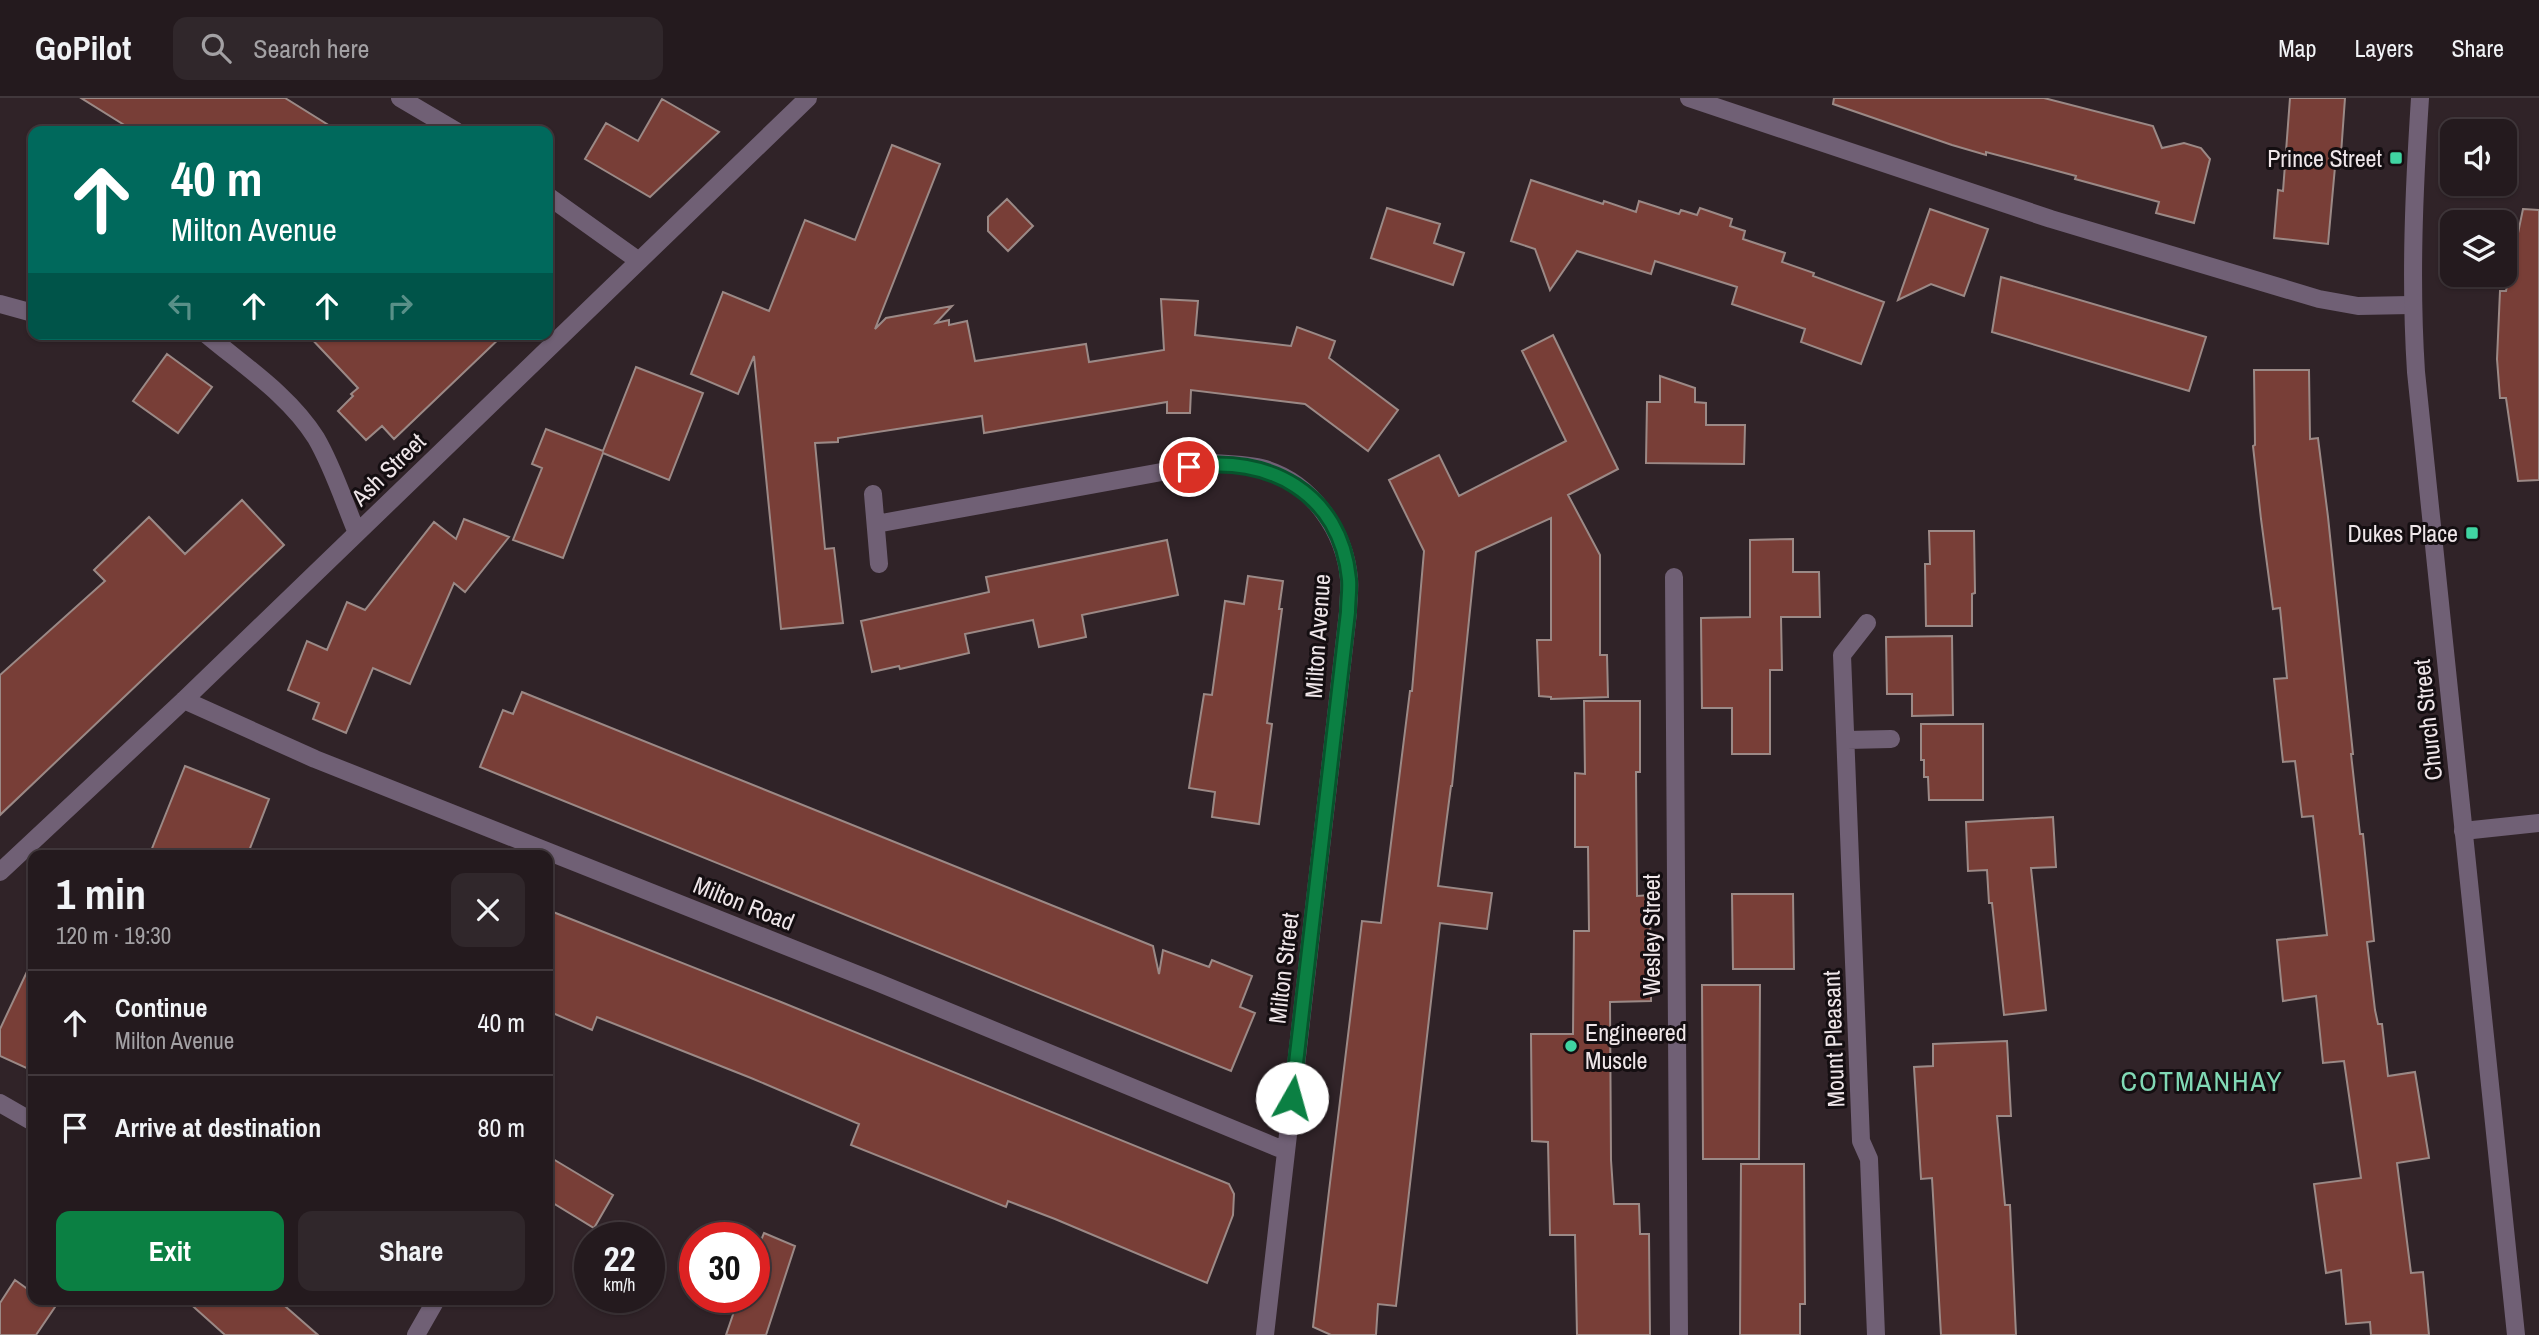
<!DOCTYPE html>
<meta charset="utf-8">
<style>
body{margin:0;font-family:"Archivo Narrow",sans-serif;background:#30272b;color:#f1f3f6;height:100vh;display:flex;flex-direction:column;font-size:26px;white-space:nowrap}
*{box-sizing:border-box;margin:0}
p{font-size:23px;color:#a3a1a4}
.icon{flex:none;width:38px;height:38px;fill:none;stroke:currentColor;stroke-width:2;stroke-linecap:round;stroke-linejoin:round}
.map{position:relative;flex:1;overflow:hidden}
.side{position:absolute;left:28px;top:752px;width:525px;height:455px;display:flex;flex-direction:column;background:#241a1e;border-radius:14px;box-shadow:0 2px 5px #0004,0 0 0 2px #41383c}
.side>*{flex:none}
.guide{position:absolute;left:28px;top:28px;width:525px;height:214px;border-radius:14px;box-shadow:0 2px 5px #0004,0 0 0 2px #41383c;background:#00695c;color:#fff;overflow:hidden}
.buttons{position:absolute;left:2440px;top:21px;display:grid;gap:14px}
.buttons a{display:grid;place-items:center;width:77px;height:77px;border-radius:14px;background:#241a1e;box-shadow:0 2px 5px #0004,0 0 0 2px #41383c;font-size:35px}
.speed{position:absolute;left:574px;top:1124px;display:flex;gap:14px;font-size:35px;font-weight:700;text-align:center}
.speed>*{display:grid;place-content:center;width:91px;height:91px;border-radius:50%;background:#241a1e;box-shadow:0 2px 5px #0004,0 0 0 2px #41383c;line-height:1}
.speed small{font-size:18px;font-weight:400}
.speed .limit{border:10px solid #d22;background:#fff;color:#111}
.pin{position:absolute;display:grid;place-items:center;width:60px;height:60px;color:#fff;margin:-30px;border:4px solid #fff;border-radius:50%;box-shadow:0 2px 7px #0007}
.me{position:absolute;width:77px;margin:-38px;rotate:7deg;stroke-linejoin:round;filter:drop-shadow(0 0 5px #0008)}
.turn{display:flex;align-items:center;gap:24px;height:147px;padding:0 28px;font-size:32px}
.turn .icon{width:91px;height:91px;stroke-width:2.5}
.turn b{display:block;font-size:49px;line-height:60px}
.lanes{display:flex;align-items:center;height:66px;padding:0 28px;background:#0003;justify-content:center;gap:35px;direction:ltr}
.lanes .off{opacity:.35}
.round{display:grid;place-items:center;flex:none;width:74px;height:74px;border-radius:14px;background:#30272b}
.summary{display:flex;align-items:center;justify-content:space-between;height:119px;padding:0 28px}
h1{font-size:42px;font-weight:700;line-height:52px}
.cta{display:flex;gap:14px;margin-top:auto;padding:14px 28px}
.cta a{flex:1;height:80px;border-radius:14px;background:#0b8043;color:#fff;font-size:28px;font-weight:700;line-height:80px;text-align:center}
.cta a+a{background:#30272b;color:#f1f3f6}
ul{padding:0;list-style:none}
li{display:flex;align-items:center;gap:21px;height:105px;padding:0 28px;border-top:2px solid #41383c}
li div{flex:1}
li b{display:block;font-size:26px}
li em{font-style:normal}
header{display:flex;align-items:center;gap:42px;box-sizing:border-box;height:98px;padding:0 35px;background:#241a1e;border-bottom:2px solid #41383c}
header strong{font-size:33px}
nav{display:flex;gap:38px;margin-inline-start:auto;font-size:24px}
.search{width:490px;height:63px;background:#30272b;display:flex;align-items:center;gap:18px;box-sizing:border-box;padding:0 24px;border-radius:14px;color:#a3a1a4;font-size:26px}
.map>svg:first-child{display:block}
.building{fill:#783e37;stroke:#9b8986;stroke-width:2}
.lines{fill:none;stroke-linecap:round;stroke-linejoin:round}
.service{stroke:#706075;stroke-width:18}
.minor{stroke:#706075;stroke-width:18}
.tertiary{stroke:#706075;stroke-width:18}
.route-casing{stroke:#07532c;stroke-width:18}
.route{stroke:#0b8043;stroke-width:12}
.poi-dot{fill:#40d4a2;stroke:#140e11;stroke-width:2.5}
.labels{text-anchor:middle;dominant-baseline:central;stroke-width:6;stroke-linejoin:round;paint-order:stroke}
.poi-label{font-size:24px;fill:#efe6e9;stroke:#140e11;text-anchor:end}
.street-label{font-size:24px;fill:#efe6e9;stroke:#140e11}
.quarter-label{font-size:28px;letter-spacing:2px;fill:#81d9b5;stroke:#140e11}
</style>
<header>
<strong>GoPilot</strong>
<div class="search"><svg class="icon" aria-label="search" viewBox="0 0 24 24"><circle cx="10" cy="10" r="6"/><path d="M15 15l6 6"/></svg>Search here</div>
<nav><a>Map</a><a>Layers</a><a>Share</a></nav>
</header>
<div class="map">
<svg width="2539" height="1237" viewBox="0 0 2539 1237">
<rect width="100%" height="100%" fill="#302328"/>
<path class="building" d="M81,0H285L338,33H134Z
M1834,0H2044L2153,28L2162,50L2184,45L2201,50L2210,61L2194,125L2156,115L2159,104L2075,81L2076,78L1986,54V57L1952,47L1833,6Z
M2290,0H2345L2340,70L2335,69L2328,146L2274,140L2278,92L2283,93Z
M662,1L719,34L650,99L585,61L606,25L638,43Z
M892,47L940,66L875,231L886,220L952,208L936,225L949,222V227L967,223L975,263L1086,246L1089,264L1164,252L1161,201L1198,203L1195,237L1291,248L1297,229L1335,243L1329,260L1398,312L1368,353L1305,306L1191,292L1190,315H1167V304L984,335L982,318L838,340V344L815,345L825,451L834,450L843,525L781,531L754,258L738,296L691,276L723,194L769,213L805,122L855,142Z
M1531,82L1603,106L1604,103L1636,114L1639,103L1679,116L1681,112L1697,117L1700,110L1732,121L1730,128L1745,133L1743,141L1785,155L1782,164L1814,175L1813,178L1884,204L1861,266L1801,244L1805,231L1732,206L1737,189L1655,163L1651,176L1577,153L1550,192L1535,151L1511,143Z
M1007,101L1033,128L1008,153L988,133V119Z
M1387,110L1440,126L1434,145L1464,155L1453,187L1371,160Z
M1930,111L1988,131L1964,198L1931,186L1898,202Z
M2523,111L2539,112V382L2518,383L2506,300H2500L2497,261L2500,193H2506Z
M2001,179L2206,239L2189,293L1992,234Z
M307,236H504L394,341L382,328L366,342L338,313L353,298L351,296L358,290Z
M1553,237L1618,371L1568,397L1600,457V557H1607L1608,599L1551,601V599L1539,598L1537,542H1551V420L1476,454L1452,688H1451L1438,788L1492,795L1487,831L1440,825L1396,1208L1378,1206L1376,1237H1331L1313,1229L1329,1093L1362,823L1381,825L1410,593H1412L1424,453L1389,382L1439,357L1459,398L1566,343L1522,253Z
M167,256L212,289L178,335L133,303Z
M636,269L703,295L669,382L603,355L563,460L513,442L542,370L532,366L546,331L603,353Z
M2254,272H2309L2310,341L2318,340L2328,419L2353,656H2351L2360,736H2363L2374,843L2367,844L2375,912L2378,926H2382L2388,978L2415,974L2429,1060L2397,1065L2411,1175L2423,1174L2429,1237H2371L2370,1224L2346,1226L2341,1172L2326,1175L2314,1086L2361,1080L2344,963L2323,965L2316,898L2283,903L2277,842L2327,837L2313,718L2302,719L2295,663L2283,664L2274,581L2287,580L2280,510L2273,511L2261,421L2253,348L2255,347Z
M1660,278L1695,290V304L1706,305V327H1745L1744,366L1646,365L1647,304H1660Z
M242,402L284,447L0,717V577L105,483L94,472L149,419L185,456Z
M464,421L509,439L465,494L454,485L410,586L373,570L346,635L313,621L319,605L288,592L307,543L327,552L347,504L365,512L434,424L456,441Z
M1929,433H1974L1975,495L1972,496V528H1926L1925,466H1930Z
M1793,441V474H1819L1820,519H1781L1782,572H1770V656H1732V610H1702L1701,520L1750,519V442Z
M1167,442L1178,497L1082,517L1086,539L1039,549L1033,522L965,536L969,555L900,571L899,568L872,574L861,523L989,494L986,479Z
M1248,478L1283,483L1279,511H1282L1267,625L1272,626L1259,726L1212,719L1215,694L1189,690L1204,596L1212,597L1225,503L1244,506Z
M1952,538L1953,617L1912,618V596H1887L1886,539Z
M522,594L1153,848L1159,876L1163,852L1209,869L1212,862L1252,878L1240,909L1255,915L1231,973L480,669L503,612L513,616Z
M1584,603H1640V674H1636L1637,798L1650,797L1651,903L1610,904L1611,1062L1614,1106H1639L1640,1136H1649L1650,1237H1577L1575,1137H1550L1548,1044L1532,1043L1531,936H1573L1574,833H1589L1588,749H1575V675L1585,676Z
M1921,626H1983V702H1929L1928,679H1924V662H1921Z
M185,668L269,701L247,758H149Z
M2053,719L2056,769L2031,770L2046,912L2004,917L1992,805H1989L1987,772L1968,773L1966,724Z
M1732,796H1793L1794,871H1733Z
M548,812L781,904L1229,1086L1234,1096L1233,1117L1207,1185L1055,1121L1008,1103L1006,1109L851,1047L859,1026L751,980L597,919L592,932L548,913Z
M33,861V973L0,958V931Z
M1702,887H1760L1759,1061H1703Z
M2007,943L2011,1018H1997L2005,1107H2010L2016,1237H1941L1932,1080L1921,1081L1914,969L1933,968V946Z
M548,1058L613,1097L594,1130L548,1102Z
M1741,1066H1804L1805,1206H1800V1237H1740Z
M764,1135L795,1148L766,1237H726L739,1199H754V1159Z
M15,1182L33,1195V1202H45L55,1209L36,1237H0V1205Z
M186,1202H278L318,1237H225Z"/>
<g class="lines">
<path class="service" d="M416,1237L436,1202"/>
<path class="minor" d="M400,0L456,33
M1689,0L2051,121L2319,201L2358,208L2411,207
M548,98L639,163
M0,206L33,215
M206,236C244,268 289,297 316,340C333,369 344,404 357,435
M873,396L879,466
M876,426L1211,365C1229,366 1248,366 1265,371C1312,385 1345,434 1349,481C1350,492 1348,503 1348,514L1265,1237
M1674,479L1679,1237
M1867,525L1842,557L1861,1043L1869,1061L1876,1237
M184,602L315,661L879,885L1286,1053
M1847,642L1891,641
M2463,733L2539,725
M0,774L184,602L808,0
M0,1005L33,1024"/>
<path class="tertiary" d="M2420,0C2414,92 2410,182 2416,274L2516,1237"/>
</g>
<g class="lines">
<defs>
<path id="route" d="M1189,369C1268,356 1341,395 1349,481C1350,492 1348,503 1348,514L1292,1000"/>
</defs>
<use href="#route" class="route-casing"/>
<use href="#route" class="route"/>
</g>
<g class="poi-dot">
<rect x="2389" y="53" width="14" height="14" rx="3.5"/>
<rect x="2465" y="428" width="14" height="14" rx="3.5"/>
<circle cx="1571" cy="948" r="7"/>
</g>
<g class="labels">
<g class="poi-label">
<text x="2382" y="60">Prince Street</text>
<text x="2458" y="435">Dukes Place</text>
<text x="1585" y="934" text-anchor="start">Engineered<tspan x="1585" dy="28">Muscle</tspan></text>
</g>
<g class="street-label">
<text transform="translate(388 371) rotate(-44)">Ash Street</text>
<text transform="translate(1317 538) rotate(-86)">Milton Avenue</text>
<text transform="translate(2427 622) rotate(-96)">Church Street</text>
<text transform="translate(744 805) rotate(22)">Milton Road</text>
<text transform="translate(1651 837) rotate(-90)">Wesley Street</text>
<text transform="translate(1283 870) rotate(-83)">Milton Street</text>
<text transform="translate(1833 941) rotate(-92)">Mount Pleasant</text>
</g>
<g class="quarter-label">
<text x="2202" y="983">COTMANHAY</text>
</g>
</g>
</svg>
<div class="buttons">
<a><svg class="icon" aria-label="sound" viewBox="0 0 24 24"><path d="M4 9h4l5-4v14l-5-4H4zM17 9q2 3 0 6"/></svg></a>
<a><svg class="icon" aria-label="layers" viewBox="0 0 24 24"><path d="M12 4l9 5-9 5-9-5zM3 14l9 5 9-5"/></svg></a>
</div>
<div class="speed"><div>22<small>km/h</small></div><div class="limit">30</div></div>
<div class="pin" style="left:1189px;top:369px;background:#d93025"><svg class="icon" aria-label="arrive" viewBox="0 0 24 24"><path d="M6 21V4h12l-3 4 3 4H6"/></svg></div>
<svg class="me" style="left:1292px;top:1000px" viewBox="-20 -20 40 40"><circle r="19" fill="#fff"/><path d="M0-13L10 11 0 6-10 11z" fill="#0b8043"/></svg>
<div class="guide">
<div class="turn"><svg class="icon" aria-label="ahead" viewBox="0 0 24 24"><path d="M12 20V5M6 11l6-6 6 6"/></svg><div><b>40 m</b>Milton Avenue</div></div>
<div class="lanes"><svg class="icon off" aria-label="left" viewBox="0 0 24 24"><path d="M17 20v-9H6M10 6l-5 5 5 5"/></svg><svg class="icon" aria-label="ahead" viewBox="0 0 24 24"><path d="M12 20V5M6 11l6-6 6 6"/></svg><svg class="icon" aria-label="ahead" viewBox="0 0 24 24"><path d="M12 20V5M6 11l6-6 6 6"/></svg><svg class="icon off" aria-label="right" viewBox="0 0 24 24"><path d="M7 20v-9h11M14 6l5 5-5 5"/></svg></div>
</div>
<section class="side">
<div class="summary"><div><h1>1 min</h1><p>120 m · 19:30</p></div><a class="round"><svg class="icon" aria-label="close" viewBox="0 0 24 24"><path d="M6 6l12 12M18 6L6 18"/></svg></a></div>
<ul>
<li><svg class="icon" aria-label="ahead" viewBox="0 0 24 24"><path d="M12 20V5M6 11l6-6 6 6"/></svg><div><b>Continue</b><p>Milton Avenue</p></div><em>40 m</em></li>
<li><svg class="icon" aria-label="arrive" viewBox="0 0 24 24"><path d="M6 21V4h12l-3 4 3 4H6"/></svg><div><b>Arrive at destination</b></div><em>80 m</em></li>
</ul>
<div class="cta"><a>Exit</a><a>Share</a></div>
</section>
</div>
